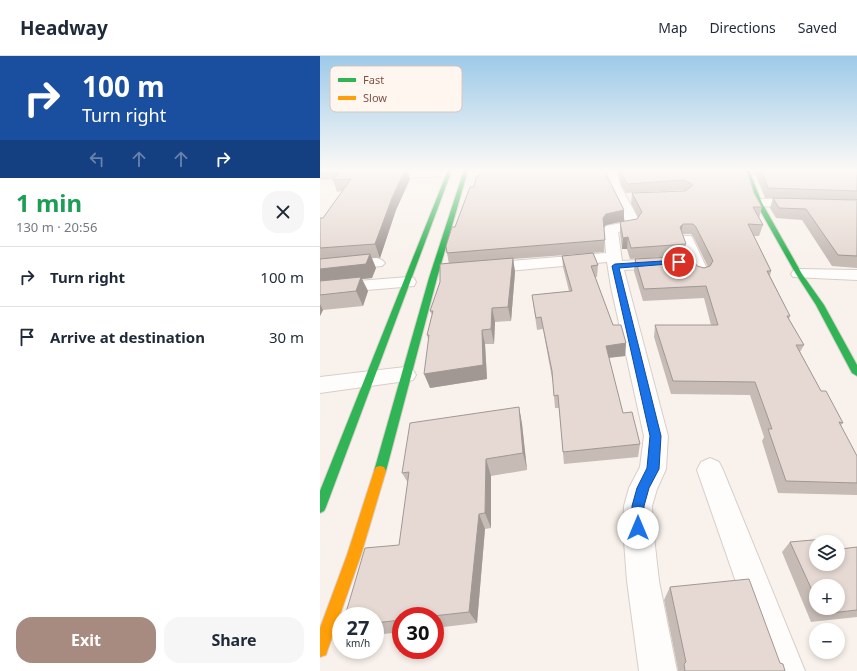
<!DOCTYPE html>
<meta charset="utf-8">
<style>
body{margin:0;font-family:"Noto Sans",sans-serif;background:#f6f6f7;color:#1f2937;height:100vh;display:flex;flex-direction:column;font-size:15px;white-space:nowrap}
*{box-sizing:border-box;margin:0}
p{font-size:13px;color:#747a83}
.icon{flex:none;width:22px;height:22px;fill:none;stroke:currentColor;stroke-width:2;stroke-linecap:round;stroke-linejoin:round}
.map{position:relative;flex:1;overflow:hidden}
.details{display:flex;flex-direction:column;background:#fff;width:320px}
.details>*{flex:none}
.banner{background:#1a4fa0;color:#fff;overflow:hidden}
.buttons{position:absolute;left:489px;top:479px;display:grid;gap:8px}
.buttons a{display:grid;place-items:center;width:36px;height:36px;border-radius:50%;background:#fff;box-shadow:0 2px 6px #0003;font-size:20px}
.speed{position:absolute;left:12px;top:551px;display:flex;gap:8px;font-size:20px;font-weight:700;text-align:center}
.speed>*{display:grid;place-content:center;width:52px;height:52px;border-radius:50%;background:#fff;box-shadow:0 2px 6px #0003;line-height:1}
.speed small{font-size:10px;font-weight:400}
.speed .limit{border:6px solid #d22;background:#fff;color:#111}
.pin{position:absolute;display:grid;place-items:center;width:34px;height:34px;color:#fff;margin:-17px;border:2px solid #fff;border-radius:50%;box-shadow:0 1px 4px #0007}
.me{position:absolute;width:44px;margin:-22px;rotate:0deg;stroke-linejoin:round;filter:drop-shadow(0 0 3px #0008)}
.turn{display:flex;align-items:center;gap:14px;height:84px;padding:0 16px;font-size:18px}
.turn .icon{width:52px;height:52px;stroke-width:2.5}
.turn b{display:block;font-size:28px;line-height:34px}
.lanes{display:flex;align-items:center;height:38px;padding:0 16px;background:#0003;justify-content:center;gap:20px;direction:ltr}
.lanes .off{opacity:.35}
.round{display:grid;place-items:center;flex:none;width:42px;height:42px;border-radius:16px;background:#f6f6f7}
.overview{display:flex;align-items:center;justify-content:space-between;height:68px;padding:0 16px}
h1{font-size:24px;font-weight:700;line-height:30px;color:#1e9e55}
.action{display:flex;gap:8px;margin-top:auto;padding:8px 16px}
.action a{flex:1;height:46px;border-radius:16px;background:#a78b81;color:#fff;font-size:16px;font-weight:700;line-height:46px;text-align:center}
.action a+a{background:#f6f6f7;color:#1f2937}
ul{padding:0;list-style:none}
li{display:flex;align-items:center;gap:12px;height:60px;padding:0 16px;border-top:1px solid #e0e1e3}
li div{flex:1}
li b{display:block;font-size:15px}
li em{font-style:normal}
header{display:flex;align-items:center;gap:24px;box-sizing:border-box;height:56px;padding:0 20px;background:#fff;border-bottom:1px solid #e0e1e3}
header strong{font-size:19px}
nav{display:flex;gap:22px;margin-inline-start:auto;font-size:14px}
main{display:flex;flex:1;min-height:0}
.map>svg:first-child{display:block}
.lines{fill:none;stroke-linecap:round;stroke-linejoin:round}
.street-casing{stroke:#d8cec8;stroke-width:2}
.fast-casing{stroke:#dacfca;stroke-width:2}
.slow-casing{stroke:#dacfca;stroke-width:2}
.street{fill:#fefdfc;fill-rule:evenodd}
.fast{fill:#30b455;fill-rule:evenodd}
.slow{fill:#ff9f0a;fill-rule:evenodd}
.wall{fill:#c6bbb5;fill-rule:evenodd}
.shaded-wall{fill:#a19894}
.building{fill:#e6d9d3;stroke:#a19894}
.route{fill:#1a73e8;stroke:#114b97}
.key{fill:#fff7ef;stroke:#d7c6bd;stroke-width:1}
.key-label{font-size:11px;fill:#7b5348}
</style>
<header>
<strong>Headway</strong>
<nav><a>Map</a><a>Directions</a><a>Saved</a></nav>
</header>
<main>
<section class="details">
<div class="banner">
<div class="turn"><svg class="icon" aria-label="right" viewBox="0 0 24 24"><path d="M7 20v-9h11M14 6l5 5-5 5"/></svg><div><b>100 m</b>Turn right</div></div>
<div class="lanes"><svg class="icon off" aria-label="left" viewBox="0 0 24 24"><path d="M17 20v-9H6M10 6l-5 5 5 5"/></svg><svg class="icon off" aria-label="ahead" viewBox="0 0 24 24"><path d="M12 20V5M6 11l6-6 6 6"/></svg><svg class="icon off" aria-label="ahead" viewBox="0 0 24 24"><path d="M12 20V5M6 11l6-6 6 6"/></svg><svg class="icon" aria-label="right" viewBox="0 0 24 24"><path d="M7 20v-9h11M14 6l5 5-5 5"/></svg></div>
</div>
<div class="overview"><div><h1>1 min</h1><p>130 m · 20:56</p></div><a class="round"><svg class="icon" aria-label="close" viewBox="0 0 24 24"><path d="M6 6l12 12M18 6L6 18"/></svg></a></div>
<ul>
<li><svg class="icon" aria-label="right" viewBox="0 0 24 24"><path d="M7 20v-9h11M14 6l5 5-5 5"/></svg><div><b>Turn right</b></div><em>100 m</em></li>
<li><svg class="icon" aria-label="arrive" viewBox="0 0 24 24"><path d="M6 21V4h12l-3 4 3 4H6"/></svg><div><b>Arrive at destination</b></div><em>30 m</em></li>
</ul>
<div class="action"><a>Exit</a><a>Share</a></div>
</section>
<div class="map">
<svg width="537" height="615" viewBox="0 0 537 615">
<rect width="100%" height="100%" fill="#f9f2ec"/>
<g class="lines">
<defs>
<path id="street" d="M41,114H51L50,116L52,117L131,114L134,117L129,120L52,123L40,120L39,118Z
M287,114H297L300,129L320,166L316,172L298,176L302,205L366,201L359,183L361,180H371L373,183L389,217L387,220L381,222L375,220L370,210L304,214L348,380L346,413L337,433L332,450L333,472L339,525L357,615H319L307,525L303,472L304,450L309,432L320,411L324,380L291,231L287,206L166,217L160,215L158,212L160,209L166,207L286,197L284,173L286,170L306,166L288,129Z
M439,143L480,144L486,148L480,152L435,150L433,147Z
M57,202L62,204L65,207L62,210L0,216V206Z
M479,213L537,214V224L473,221L471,218L473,215Z
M88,221L94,222L96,226L94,230L0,238V228Z
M85,311L93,314L96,319L93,324L0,337V321Z
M390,402L399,406L403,414L485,615H447L377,414L381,406Z"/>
<path id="fast" d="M128,114H132L6,451L4,455L0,457V435Z
M144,114H148L117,222L66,415L64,419L60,420L56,419L54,415L109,222Z
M425,114H429L442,147L482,218L504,249L537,309V320L532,317L496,249L476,218L436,147Z"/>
<path id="slow" d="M60,410L64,411L66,415L41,499L8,593L6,599L0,601V572L27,499L54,415L56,411Z"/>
</defs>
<use href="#street" class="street-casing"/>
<use href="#fast" class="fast-casing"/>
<use href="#slow" class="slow-casing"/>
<use href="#street" class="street"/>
<use href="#fast" class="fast"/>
<use href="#slow" class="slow"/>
</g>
<path class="wall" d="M0,114H87L90,123L76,154L60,202H52L56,212L52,222L42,223L48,235L43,250L3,254L0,260V162H3L22,135L17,136L13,124L14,123L0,124Z
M298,114H427L434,137L442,151L439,162L443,169L439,180H433L451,215L450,220L470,260L469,263L484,289L480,296L501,335L523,367L521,369L537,427V439L458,437L442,385L444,381L430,339L351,338L334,281L335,269H391L384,242L323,245L314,215L315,203L377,210L384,212L388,211L374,182L371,178H362L366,188L364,200L310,203L307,193H302L300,177V166L317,163L318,161L311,147L312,137L365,135L363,134L306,137L301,129Z
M434,114H537V212L512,210L482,164L456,162L450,152L453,142H445Z
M287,120L304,165L286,169L284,171L285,184L284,196L193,203L195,216L191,265L175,266L174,288H165L167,323L110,332L108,283L107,279L112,259L110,255L129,208L127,197L135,171Z
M242,200L278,209L277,221H275L293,269L306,287L305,300L289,302L303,357L320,388L318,401L244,408L239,352H235L233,328L223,273L217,274L212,239L249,235L243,211Z
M199,351L202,368L207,414L171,420V472L165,473L157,567L115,572V560H81V576L55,579V560L79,489L88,427L82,417Z
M470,486L521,493L537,491V561L491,566L462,496ZM496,530L518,552H496Z
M350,531L460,607L465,615H358V614L344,544Z"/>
<path class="shaded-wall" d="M85,114H87L90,123L76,154L60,202L55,188L72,142Z
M304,154V165L286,169L283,172V162L286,158Z
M363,168L361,178L360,171Z
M308,181L307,193H302L303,182Z
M50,198L56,212L52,222L42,223L48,235L43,250L36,235L0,228V213Z
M193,202L195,216L191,265L188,251Z
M0,248L3,254L0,260Z
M172,252L175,266L174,288L171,273Z
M162,274L165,288L167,323L110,332L104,318Z
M306,287L305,300L286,302V290Z
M199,351L202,368L207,414L203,397Z
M166,403L171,420V472L165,457Z
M159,458L165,473L157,567L149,556Z"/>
<path class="building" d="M21,114H85L72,142L55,188L0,192V162H3L31,123L13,124Z
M161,114H286L287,120L304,154L286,158L283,162L285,184L127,197L126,190L132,171H135L150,131H154L156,121L159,120Z
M301,114H427L434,137L442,151H433L443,169L428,168L451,215H447L470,260H467L484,289H476L501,335H506L523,367L519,366L537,400V427L466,425L448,373H452L435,326L353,325L335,269H398L386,230L324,233L315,203L371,200L377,210L384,212L390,210L393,205L376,171L373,168H363L360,171L366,188L311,192L308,181L303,182L300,166L317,163L322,156L312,137L365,135L372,130V128L364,124L307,128L302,119Z
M441,114H537V135L448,132Z
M453,142L536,144L537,143V200L518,199L486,153L459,152Z
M273,197L278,209L271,210L293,269H301L306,287L286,290L303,357L312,356L320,388L243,396L238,339L234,340L232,315L221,261L216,262L212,239L252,235L242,200Z
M50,198L46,208L0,213V203Z
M193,202L188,251L172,252L171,273L162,274L163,309L104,318L109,279H107L113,255H110L120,226V208Z
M41,221L36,235L0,239V225Z
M199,351L203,397L166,403L165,457L159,458L149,556L113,560H81V564L55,567V560H25L45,492L79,489L89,416L82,417L90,367Z
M515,482L517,486H496V508H518V487L521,493L537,491V554L502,558L500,552H518V530H496V543L470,486Z
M429,523L460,607L463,608L465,615H365L364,608L366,606L350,531Z"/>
<linearGradient id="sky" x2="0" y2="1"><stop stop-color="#9dcae9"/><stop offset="0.57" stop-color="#fcf9f6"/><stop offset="1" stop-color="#fcf9f6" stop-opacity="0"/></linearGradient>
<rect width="537" height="200" fill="url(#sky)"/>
<path class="route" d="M359,204H361V207L299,212L341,380L339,413L329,432L324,450V472L323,477L318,478L313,477L312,472V450L317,432L327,412L330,380L292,210L295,208Z"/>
<rect x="10" y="10" width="132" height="46" rx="6" class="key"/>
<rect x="18" y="22" width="18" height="4" fill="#30b455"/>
<rect x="18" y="40" width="18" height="4" fill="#ff9f0a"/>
<g class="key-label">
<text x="43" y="28">Fast</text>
<text x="43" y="46">Slow</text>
</g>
</svg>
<div class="buttons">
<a><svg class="icon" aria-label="layers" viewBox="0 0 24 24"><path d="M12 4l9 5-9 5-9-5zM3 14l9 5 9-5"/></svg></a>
<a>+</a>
<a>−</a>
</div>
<div class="speed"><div>27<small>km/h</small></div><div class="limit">30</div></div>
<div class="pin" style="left:359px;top:206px;background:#d93025"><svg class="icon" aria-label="arrive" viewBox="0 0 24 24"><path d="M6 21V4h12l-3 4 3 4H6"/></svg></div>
<svg class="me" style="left:318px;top:472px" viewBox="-20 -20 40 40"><circle r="19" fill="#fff"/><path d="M0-13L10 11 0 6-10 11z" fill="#1a73e8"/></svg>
</div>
</main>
